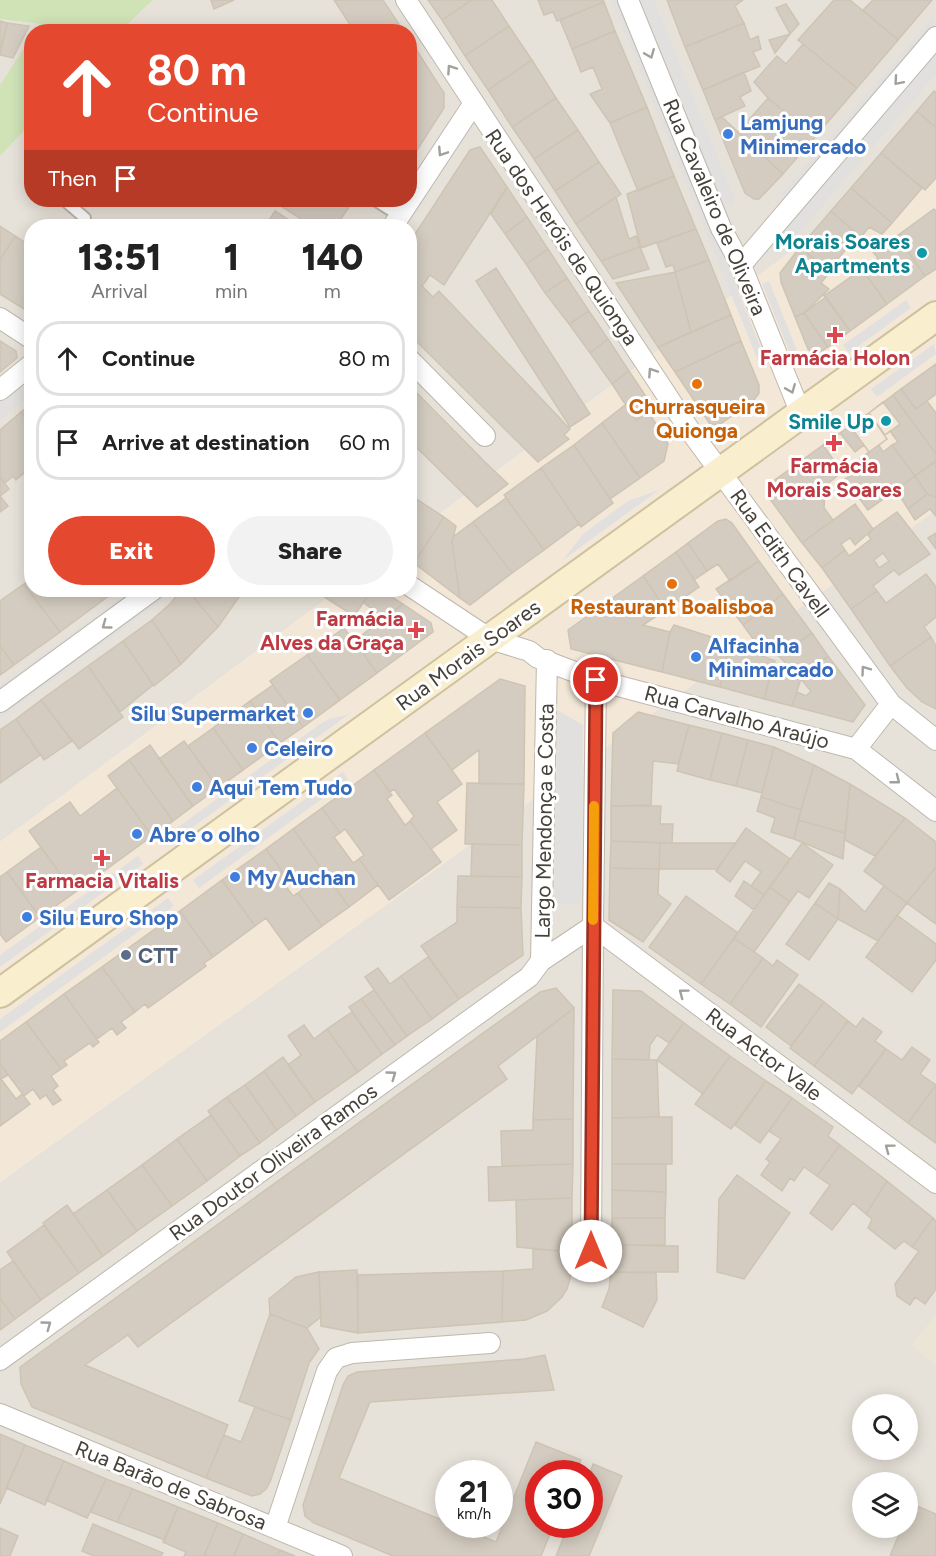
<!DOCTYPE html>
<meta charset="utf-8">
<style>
body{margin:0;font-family:Figtree,sans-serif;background:#f2f2f2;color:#222;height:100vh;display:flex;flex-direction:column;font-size:22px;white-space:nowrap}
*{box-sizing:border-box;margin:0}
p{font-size:20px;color:#767676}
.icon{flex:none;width:33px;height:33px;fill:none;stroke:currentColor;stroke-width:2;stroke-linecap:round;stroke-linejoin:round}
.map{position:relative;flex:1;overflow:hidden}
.details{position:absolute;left:24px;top:219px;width:393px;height:378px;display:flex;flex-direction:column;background:#fff;border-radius:24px;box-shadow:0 3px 15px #0003}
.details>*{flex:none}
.top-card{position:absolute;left:24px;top:24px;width:393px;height:183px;border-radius:24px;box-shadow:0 3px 15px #0003;background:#e44930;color:#fff;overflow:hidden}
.controls{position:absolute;left:852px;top:1394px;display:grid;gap:12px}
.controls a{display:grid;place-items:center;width:66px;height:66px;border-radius:50%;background:#fff;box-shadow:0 3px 15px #0003;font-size:30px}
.speed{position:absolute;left:435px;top:1460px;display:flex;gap:12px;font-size:30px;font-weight:700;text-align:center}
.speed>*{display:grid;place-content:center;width:78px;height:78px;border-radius:50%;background:#fff;box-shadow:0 3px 15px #0003;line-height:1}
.speed small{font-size:15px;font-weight:400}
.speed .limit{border:9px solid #d22;background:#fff;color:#111}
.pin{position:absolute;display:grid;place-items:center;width:51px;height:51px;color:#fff;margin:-26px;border:3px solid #fff;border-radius:50%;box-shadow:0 2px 6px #0007}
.me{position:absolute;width:66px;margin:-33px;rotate:0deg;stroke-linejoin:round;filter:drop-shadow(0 0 4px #0008)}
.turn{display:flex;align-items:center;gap:21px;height:126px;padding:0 24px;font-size:27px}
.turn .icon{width:78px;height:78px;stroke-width:2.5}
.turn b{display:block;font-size:42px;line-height:51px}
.then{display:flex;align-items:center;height:57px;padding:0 24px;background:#0003;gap:12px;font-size:22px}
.eta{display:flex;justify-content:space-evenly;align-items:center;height:102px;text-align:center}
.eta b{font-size:36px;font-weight:800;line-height:42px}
.cta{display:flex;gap:12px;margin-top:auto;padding:12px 24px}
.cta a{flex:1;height:69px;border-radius:36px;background:#e44930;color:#fff;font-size:24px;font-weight:800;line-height:69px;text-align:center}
.cta a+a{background:#f2f2f2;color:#222}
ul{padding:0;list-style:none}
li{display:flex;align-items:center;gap:18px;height:75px;margin:0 12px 9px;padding:0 12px;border:3px solid #e0e0e0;border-radius:24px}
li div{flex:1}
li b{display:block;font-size:22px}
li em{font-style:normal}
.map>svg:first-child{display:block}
.residential{fill:#e7e2d9;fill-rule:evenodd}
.commercial{fill:#f3e7d8}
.education{fill:#ebe5d5}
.green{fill:#d0e3b7}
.parking{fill:#e2e0de}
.building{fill:#d4ccc0;stroke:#cec4b4;stroke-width:1.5;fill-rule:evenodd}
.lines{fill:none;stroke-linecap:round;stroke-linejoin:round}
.lane-casing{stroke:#beb8ad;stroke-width:14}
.street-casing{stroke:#beb8ad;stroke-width:22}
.secondary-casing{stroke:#cec19e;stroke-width:32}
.lane{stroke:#fff;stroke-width:10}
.street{stroke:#fff;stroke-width:20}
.secondary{stroke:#f9eece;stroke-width:28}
.oneway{stroke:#a2a09c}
.route-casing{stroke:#942f1f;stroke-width:15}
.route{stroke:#e44930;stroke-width:10}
.slow{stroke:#f59e0b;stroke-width:10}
.shop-dot{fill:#3f7fe0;stroke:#fff;stroke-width:2}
.culture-dot{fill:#0f9aa8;stroke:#fff;stroke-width:2}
.health-dot{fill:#e0444e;stroke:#fff;stroke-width:2}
.food-dot{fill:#e8710a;stroke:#fff;stroke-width:2}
.service-dot{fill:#5c6f8a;stroke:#fff;stroke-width:2}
.labels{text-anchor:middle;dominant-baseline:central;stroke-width:6;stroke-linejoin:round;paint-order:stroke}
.shop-label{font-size:21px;font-weight:bold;fill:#366cbe;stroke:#fff;text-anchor:start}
.street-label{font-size:21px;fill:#464139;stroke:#fff}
.culture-label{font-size:21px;font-weight:bold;fill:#0d838f;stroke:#fff;text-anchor:end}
.health-label{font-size:21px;font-weight:bold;fill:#be3a42;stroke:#fff}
.food-label{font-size:21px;font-weight:bold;fill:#c56008;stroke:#fff}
.service-label{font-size:21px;font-weight:bold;fill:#4e5e75;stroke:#fff;text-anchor:start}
</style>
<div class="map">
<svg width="936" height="1556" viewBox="0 0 936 1556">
<rect width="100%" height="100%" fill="#f3f0ea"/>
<path class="residential" d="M153,0H936V143L410,536V226H32V590H338L0,842V19L40,24L71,31L32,32V200H410V32L119,31Z
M936,510V1556H0V1182ZM862,1404H908V1449H862ZM448,1473H500V1524H448ZM538,1473H590V1524H538ZM862,1482H908V1527H862Z"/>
<path class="commercial" d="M936,143V510L0,1182V842L338,590H410V536Z"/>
<path class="education" d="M936,1314V1366L912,1345Z"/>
<path class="green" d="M0,0H153L119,32L36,31L40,24L0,19Z
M31,38V123L0,156V85Z"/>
<path class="parking" d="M611,0H620L768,365L761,368Z
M637,0H654L735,200L733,206L720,202Z
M932,18L936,22V25L787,199L781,194Z
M936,49V74L783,252L774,255L771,242Z
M769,281L797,350L790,353L762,284Z
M906,300L911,308L849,353L843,345Z
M934,344L936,354L877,397L871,389Z
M20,382L31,383V394L0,420V397Z
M659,490L563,560L583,534L628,501Z
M131,590H144L0,694V685Z
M161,590H171L155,606L0,719V710Z
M355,710L168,845L163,838L320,724L329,719L347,715Z
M557,710L583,725L581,898L579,904H557L555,898Z
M343,772L348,780L199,888L193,880Z
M138,856L143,864L0,967V955Z
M168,898L174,906L0,1032V1019Z"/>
<path class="building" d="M211,0H234L214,9Z
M334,0H383L404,32H355Z
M428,0H472L442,20Z
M472,0H492L509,26L465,56L442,20Z
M538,0H603L604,2L557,21L553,12L544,15Z
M667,0H743L735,6L744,23L685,47Z
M834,0H850L898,40L857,88L798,40Z
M873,0H932L898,40L863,10Z
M604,2L615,31L572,49L560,20Z
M786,4L799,24L790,34L776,8Z
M0,21L7,23L0,51Z
M7,23L29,26L13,58L0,55Z
M744,23L750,40L758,36L761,49L753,52L760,66L703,90L685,47Z
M509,26L532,60L488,90L465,56Z
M615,31L647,107L610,123L590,94L602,89L593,67L581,72L572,49Z
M790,34L775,53L769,40Z
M410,40L444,93V108L410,161Z
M803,44L857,88L815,137L768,98L754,82L777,56L786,64Z
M532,60L556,98L512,127L488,90Z
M744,72L751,91L740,97L745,106L715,120L703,90Z
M934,91L936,92V128L917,111Z
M556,98L578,130L534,159L512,127Z
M768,98L815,137L783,174L738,132Z
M647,107L674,176L638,191L610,123Z
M917,111L936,128V178L925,190L881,153Z
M722,117L783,174L759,199H754L745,193L715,120Z
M578,130L599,162L555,191L534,159Z
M480,147L507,187L444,285L430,275L422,286L433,297L439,291L570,429L564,435L569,439L538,462L410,335V242L470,150Z
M881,153L922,188L892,223L851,188Z
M599,162L621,194L576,224L555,191Z
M674,176L696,229L641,248L627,194Z
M507,187L527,217L505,234L491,214Z
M851,188L892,223L882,234L869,227L861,237L831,211Z
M616,197L629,239L636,236L640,247L601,261L576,224Z
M274,200H354L336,226H312L273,201Z
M934,209L936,211V269L925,276L897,236Z
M275,211L298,226H265Z
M831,211L858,235L837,260L835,258L826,269L800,247Z
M527,217L548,249L526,264L505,234Z
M0,226L15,236L0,260Z
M696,229L709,260L675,272L673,265L666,267L657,243Z
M15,236L32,247V314L0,294V260Z
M898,237L925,276L887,304L862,269L878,258L873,252L882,245L883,248Z
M640,247L649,269L613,279L601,261Z
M800,247L830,272L821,283L829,289L804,313L795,317L781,282L780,273Z
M548,249L567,278L545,293L526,264Z
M709,260L731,315L691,332L675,272Z
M496,268L590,414L570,427L476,281Z
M862,269L887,304L850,331L824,296Z
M675,272L691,332L658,347L616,283Z
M567,278L589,311L569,324L545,293Z
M826,297L850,331L828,347L804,313Z
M589,311L608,339L590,353L569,324Z
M804,313L828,347L817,354H813L808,349L795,317Z
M731,315L741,341L675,372L658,347Z
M608,339L629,371L612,384L590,353Z
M0,341L16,351L17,358L0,372Z
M741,341L759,385V393L754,400L722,423L719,425L710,424L675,372Z
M936,364V394L916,409L901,389Z
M629,371L653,407L636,421L612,384Z
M410,386L485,462L508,484L477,507L410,441Z
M901,389L916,409L927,401L936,413V454L893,395Z
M893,395L936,454V461L915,476L892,445L898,442L890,431L885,435L869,413Z
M883,402L900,424L885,435L869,413Z
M32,404V425L21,412Z
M625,405L636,421L648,411L668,444L664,461L640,478L602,423Z
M21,412L32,425V466L16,480L13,476L5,483L0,477V430Z
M869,413L887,439L879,445L883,452L892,445L915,476L868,510L845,479L854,473L850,467L842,472L823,445Z
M869,413L887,439L869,452L850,426Z
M602,423L640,478L610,499L574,445Z
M840,433L855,452L864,445L869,452L842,472L823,445Z
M574,445L613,503L581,527L541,468Z
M823,445L842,472L825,486L824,508L833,520L802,543L767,495L768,485Z
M936,461V497L927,494L915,476Z
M541,468L579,524L544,550L504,495Z
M915,476L927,494L908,509L896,490Z
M0,477L9,489L0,496Z
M927,494L936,497V516L930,509L915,520L908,509Z
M410,495L444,517L414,563L410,561Z
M0,496L8,506L0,512Z
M506,498L544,550L512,573L473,522Z
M855,504L873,529L855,545L850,538L841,544L845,550L822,568L802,543Z
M897,512L930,554L899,575L894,570L873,586L877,591L851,609L822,568L845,550L849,556L871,539L868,535L873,529ZM883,553L889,561L879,568L874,560Z
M444,517L456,526L452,542L460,598L414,563Z
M726,519L732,523L759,561L730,581L718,564L707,571L688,543L718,521Z
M473,522L512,573L470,605L460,598L452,542L453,537Z
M936,533V549L928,538Z
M688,543L707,571L694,580L676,552Z
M676,552L699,587L666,610L643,576Z
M759,561L783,594L743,625L716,589Z
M926,574L936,587V617L924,627L931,637L890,666L851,609L877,591L886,603Z
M643,576L666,610L643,625L670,632L662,672L571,649L568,630Z
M32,579V590H96L103,600L60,632L24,584Z
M24,584L60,632L14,665L0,646V601Z
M96,590H118L103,600Z
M181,590H188L218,627L181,664L152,620L170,604Z
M188,590H244L218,627Z
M320,590H372L354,616L318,593Z
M372,590H381L403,604L385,619L363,602Z
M783,594L812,633L779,656L769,650H761L743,625Z
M403,604L431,623L433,632L377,673L354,641Z
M152,620L181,664L154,686L123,641Z
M674,625L730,643L720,687L662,672L670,632Z
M344,628L377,673L340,700L307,655Z
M812,633L828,656L801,679L779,656Z
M931,637L936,646V709L922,702L907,688L890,666Z
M123,641L153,685L120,712L88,666Z
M730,643L775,661L764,699L720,687Z
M0,646L14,665L0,675Z
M307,655L340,700L303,727L270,681Z
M828,656L865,705L853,722L792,706L797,692L806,696L811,691L801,679Z
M88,666L123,717L79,749L41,700Z
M772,669L801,679L792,706L764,699Z
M500,679L525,686L524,784H479V750L452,770L425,733Z
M273,685L303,727L280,743L250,701Z
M41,700L72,741L44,760L16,719Z
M250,701L280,743L243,770L213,728Z
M638,712L689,725L678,764L653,761L651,805L611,806L613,733Z
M16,719L40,755L0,783V730Z
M689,725L722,733L710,780L677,771Z
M213,728L243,770L218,788L188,746Z
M425,733L462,784L437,802L457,830L431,849L410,821L414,816L394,789L390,792L374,770Z
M722,733L748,740L736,786L710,780Z
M748,740L774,747L762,793L736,786Z
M184,741L218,788L193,806L159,759Z
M150,745L193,806L173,821L129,760Z
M774,747L814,765L801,810L761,797Z
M129,760L173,821L152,836L108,776Z
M814,765L850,784L845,833L798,820Z
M374,770L392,795L387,799L405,825L410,821L441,862L389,900L359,859L364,855L345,829L340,833L322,808Z
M467,783L524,784L522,845L465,844Z
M850,784L905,818L875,856L845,840Z
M117,788L152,836L74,893L29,831L70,802L80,816Z
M761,797L801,810L794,839L771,832L775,818L757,811Z
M611,806H661L660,824H673L672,843L611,841Z
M322,808L340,833L334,837L353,863L359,859L378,885L349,907L293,829Z
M905,818L936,842V867L907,903L864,871Z
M798,820L845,833L843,859L794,839Z
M746,828L790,859L764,895L751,886L761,872L745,861L730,882L716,871Z
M293,829L349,907L322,926L298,893L303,889L290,871L284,874L266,849Z
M611,841L660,843L659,869L610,868Z
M660,843H736L717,869H659Z
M802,843L833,865L809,898L798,891L790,902L770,887Z
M472,844L522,845V877L471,876Z
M41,847L74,893L40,917L7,872Z
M266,849L284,874L280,878L293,896L298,893L322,926L289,950L266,918L255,926L222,880Z
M936,867V924L907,903Z
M610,868L659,869L658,894L671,904L643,942L609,920Z
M7,872L40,917L6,942L0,934V877Z
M458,876L522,877L521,908L457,907Z
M222,880L255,926L213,957L180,911Z
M744,881L764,895L754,910L735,896Z
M829,883L840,889L838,919L815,903Z
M884,886L907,903L878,941L838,919L840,889L865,912Z
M770,887L790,902L754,952L734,938Z
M686,896L738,933L701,984L649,947Z
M815,903L838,919L809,960L786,944Z
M457,907L521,908L523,955L459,999L421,946L457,922Z
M180,911L213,957L204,963L206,966L148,1008L145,1004L135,1012L102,967Z
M897,915L936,944V960L912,992L866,957Z
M734,938L763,958L730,1004L701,984Z
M428,957L459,999L432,1019L401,976Z
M763,958L773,966L777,960L798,975L761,1027L730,1004Z
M102,967L135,1012L121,1022L126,1028L117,1035L112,1028L97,1039L64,994Z
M378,968L390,984L401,976L432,1019L407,1036L365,977Z
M799,984L824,1002L791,1046L766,1027Z
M556,988L574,1008L498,1066L507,1079L138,1347L128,1335L85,1365L228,1425L206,1478L32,1407L21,1384L20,1367L540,992Z
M374,990L407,1036L395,1045L361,999Z
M613,990L641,991L684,1023L669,1043L657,1035L650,1045L649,1060L612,1059Z
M64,994L99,1042L93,1047L90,1043L64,1061L67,1065L61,1069L26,1022Z
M361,999L395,1045L382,1054L349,1007Z
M824,1002L848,1021L814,1066L790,1048Z
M574,1008L573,1119L533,1120L537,1037Z
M352,1012L382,1054L358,1072L327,1029Z
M863,1018L882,1032L875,1041L886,1049L852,1094L814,1066L848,1021L856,1027Z
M26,1022L61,1069L51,1076L58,1086L53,1090L61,1100L53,1105L46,1095L40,1099L33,1089L24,1096L0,1064V1041Z
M684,1023L730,1056L703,1094L657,1060Z
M304,1025L314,1039L327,1029L358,1072L315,1102L288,1065L301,1055L288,1036Z
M912,1047L930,1060L920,1074L936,1085L908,1123L859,1086L886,1049L902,1060Z
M730,1056L766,1081L731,1129L695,1104Z
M283,1057L315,1102L296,1116L264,1071Z
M612,1059L657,1060L659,1117L612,1118Z
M0,1064L8,1075L1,1079L16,1099L22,1094L30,1104L0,1126Z
M264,1071L296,1116L277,1130L245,1085Z
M766,1081L792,1098L760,1143L735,1125Z
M245,1085L277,1130L260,1143L227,1097Z
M936,1085V1143L908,1123Z
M227,1097L260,1143L240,1156L208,1111Z
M792,1098L833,1127L828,1136L840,1145L817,1176L804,1167L794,1181L790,1178L782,1191L761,1175L770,1162L766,1159L781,1139L769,1131Z
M211,1115L240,1156L207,1181L177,1139Z
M659,1117H672V1164H612V1118Z
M573,1119V1164L502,1166L501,1131L533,1130V1120Z
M177,1139L207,1181L172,1206L142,1165Z
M840,1145L887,1181L866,1214L853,1203L832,1230L810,1213L830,1185L817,1176Z
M573,1164L572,1198L489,1201L488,1167Z
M612,1164H666V1192L612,1190Z
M142,1165L172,1206L137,1231L107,1190Z
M737,1175L790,1213L744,1279L717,1272L719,1199Z
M887,1181L933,1218L912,1247L904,1241L895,1249L868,1228L872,1219L866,1214Z
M107,1190L137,1231L103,1256L73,1214Z
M612,1190L666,1192L665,1218H612Z
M572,1198V1252L517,1247L516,1200Z
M67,1205L103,1256L79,1273L43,1223Z
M612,1218H665V1245H612Z
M933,1218L936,1221V1289L925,1304L915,1297L910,1305L897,1296L895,1284L919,1251L912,1247Z
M44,1225L79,1273L41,1300L7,1252Z
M612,1245L678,1246V1272H611Z
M533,1249L572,1252L570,1279L567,1289L562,1297L547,1311L526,1320L502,1322L503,1271L533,1269Z
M13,1261L41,1300L15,1319L0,1298V1270Z
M357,1270L358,1333L321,1326L319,1272Z
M503,1271L502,1322L358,1333V1275Z
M319,1272L321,1317L307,1328L270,1314L269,1299L296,1277Z
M611,1272L656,1273L657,1300L643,1327L602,1307L609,1289Z
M0,1298L15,1319L0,1330Z
M270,1314L307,1328L319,1349L309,1363L291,1420L239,1401Z
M545,1355L554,1390L370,1402L339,1478L496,1542L536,1442L581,1460L575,1473H538V1524H554L541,1556H393L314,1523L305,1516L303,1505L343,1385L348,1376L357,1372L524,1359Z
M255,1407L291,1420L270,1482L266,1489L260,1494L252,1496L206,1478L224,1435L241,1442Z
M0,1434L25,1445L0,1504Z
M25,1445L64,1461L45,1505L6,1488Z
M64,1461L106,1479L87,1518L46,1500Z
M593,1464L622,1476L589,1556H556L569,1524H590V1473Z
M106,1479L133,1489L117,1522L91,1512Z
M133,1489L178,1507L165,1540L117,1522Z
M912,1504L936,1514V1556H890L902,1527H908V1515Z
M178,1507L218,1523L204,1556H184L186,1552L163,1542Z
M218,1523L243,1534L234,1556H204Z
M93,1524L163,1553L161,1556H94L82,1551Z
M0,1528L18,1536L10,1556H0Z
M243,1534L280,1550L277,1556H234Z
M280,1550L295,1556H277Z"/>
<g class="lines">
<defs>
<path id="lane" d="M64,200L85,218
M375,200L400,216"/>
<path id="street" d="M406,0L691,432L891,704L936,740
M628,0L721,228L741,265L801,414
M393,226L474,103
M741,265L936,37
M0,318L32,339
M410,360L485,436
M0,390L32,364
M410,586L490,639L529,651L538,658L596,680L856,749L936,811
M547,660L541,961L593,926L596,680
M0,702L153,590
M856,749L891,704
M593,926L936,1183
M591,1251L593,926
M0,1360L529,977L541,961
M0,1414L342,1556
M275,1528L327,1371L336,1358L352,1353L490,1343"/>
<path id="secondary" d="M0,993L936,316"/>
</defs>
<use href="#lane" class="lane-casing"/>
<use href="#street" class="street-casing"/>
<use href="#secondary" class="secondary-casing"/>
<use href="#lane" class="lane"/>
<use href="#street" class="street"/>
<use href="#secondary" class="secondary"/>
</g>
<defs><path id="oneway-chevron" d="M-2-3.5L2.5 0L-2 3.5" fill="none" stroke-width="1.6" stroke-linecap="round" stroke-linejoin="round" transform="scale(1.5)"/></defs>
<g class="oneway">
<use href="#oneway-chevron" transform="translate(650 54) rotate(68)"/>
<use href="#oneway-chevron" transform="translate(451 69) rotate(-124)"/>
<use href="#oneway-chevron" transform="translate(898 81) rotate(131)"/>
<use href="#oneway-chevron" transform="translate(442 152) rotate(123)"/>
<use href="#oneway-chevron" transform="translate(652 372) rotate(-124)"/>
<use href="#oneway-chevron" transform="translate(791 389) rotate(68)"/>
<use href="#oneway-chevron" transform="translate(106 625) rotate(144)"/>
<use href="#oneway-chevron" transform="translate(865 670) rotate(-126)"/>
<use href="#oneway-chevron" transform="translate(896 780) rotate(38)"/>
<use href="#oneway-chevron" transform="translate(683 993) rotate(-143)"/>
<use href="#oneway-chevron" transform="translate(392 1075) rotate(-36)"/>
<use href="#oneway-chevron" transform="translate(889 1148) rotate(-143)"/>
<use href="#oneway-chevron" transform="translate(47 1325) rotate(-36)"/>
</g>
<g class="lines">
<defs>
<path id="route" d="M591,1251L596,680"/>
</defs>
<use href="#route" class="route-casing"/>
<use href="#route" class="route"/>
<path class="slow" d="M593,920L594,806"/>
</g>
<g class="shop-dot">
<circle cx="728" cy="134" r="6"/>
<circle cx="696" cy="657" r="6"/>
<circle cx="308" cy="713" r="6"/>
<circle cx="252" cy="748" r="6"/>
<circle cx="197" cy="787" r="6"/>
<circle cx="137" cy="834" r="6"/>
<circle cx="235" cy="877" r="6"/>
<circle cx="27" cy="917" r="6"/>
</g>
<g class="culture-dot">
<circle cx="922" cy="253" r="6"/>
<circle cx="886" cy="421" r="6"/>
</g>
<g class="health-dot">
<path d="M832 326h6v6h6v6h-6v6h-6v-6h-6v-6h6z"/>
<path d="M831 434h6v6h6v6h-6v6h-6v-6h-6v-6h6z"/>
<path d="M413 621h6v6h6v6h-6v6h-6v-6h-6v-6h6z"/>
<path d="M99 849h6v6h6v6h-6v6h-6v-6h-6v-6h6z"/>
</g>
<g class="food-dot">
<circle cx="697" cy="384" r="6"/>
<circle cx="672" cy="584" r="6"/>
</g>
<circle class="service-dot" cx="126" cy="955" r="6"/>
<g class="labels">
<g class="shop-label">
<text x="740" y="122">Lamjung<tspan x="740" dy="24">Minimercado</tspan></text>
<text x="708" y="645">Alfacinha<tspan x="708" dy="24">Minimarcado</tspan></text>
<text x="296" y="713" text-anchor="end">Silu Supermarket</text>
<text x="264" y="748">Celeiro</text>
<text x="209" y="787">Aqui Tem Tudo</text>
<text x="149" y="834">Abre o olho</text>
<text x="247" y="877">My Auchan</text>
<text x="39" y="917">Silu Euro Shop</text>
</g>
<g class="street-label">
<text transform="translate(715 207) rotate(67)">Rua Cavaleiro de Oliveira</text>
<text transform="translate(562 237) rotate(56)">Rua dos Heróis de Quionga</text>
<text transform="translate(780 553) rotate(54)">Rua Edith Cavell</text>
<text transform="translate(468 655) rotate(-36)">Rua Morais Soares</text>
<text transform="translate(737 717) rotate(15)">Rua Carvalho Araújo</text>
<text transform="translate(544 821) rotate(-89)">Largo Mendonça e Costa</text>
<text transform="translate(764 1054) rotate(37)">Rua Actor Vale</text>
<text transform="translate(273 1162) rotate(-36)">Rua Doutor Oliveira Ramos</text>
<text transform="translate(171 1485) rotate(22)">Rua Barão de Sabrosa</text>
</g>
<g class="culture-label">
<text x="910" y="241">Morais Soares<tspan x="910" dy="24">Apartments</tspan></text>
<text x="874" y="421">Smile Up</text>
</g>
<g class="health-label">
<text x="835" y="357">Farmácia Holon</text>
<text x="834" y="465">Farmácia<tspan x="834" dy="24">Morais Soares</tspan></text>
<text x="404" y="618" text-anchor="end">Farmácia<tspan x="404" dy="24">Alves da Graça</tspan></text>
<text x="102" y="880">Farmacia Vitalis</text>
</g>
<g class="food-label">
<text x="697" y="406">Churrasqueira<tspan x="697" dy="24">Quionga</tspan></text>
<text x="672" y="606">Restaurant Boalisboa</text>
</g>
<g class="service-label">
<text x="138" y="955">CTT</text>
</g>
</g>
</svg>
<div class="controls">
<a><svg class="icon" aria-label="search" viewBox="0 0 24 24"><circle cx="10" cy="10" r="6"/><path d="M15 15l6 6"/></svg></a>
<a><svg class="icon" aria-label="layers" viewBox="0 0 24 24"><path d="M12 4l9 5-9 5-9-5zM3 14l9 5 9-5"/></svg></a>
</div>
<div class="speed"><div>21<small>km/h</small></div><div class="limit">30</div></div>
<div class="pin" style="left:596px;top:680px;background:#d93025"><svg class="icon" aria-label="arrive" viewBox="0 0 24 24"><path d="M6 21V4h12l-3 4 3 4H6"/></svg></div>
<svg class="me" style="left:591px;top:1251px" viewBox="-20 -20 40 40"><circle r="19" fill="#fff"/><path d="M0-13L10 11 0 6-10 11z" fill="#e44930"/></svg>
<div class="top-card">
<div class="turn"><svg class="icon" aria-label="ahead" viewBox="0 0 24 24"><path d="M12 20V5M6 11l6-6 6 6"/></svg><div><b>80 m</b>Continue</div></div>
<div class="then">Then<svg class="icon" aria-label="arrive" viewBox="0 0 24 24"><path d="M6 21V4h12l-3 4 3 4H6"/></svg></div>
</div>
<section class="details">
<div class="eta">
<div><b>13:51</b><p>Arrival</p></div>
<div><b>1</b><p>min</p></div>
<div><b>140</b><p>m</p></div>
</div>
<ul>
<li><svg class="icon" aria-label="ahead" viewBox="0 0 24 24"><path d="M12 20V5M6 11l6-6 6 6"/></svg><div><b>Continue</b></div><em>80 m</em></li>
<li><svg class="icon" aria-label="arrive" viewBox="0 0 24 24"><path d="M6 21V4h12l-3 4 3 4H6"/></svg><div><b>Arrive at destination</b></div><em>60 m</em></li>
</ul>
<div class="cta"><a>Exit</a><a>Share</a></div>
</section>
</div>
